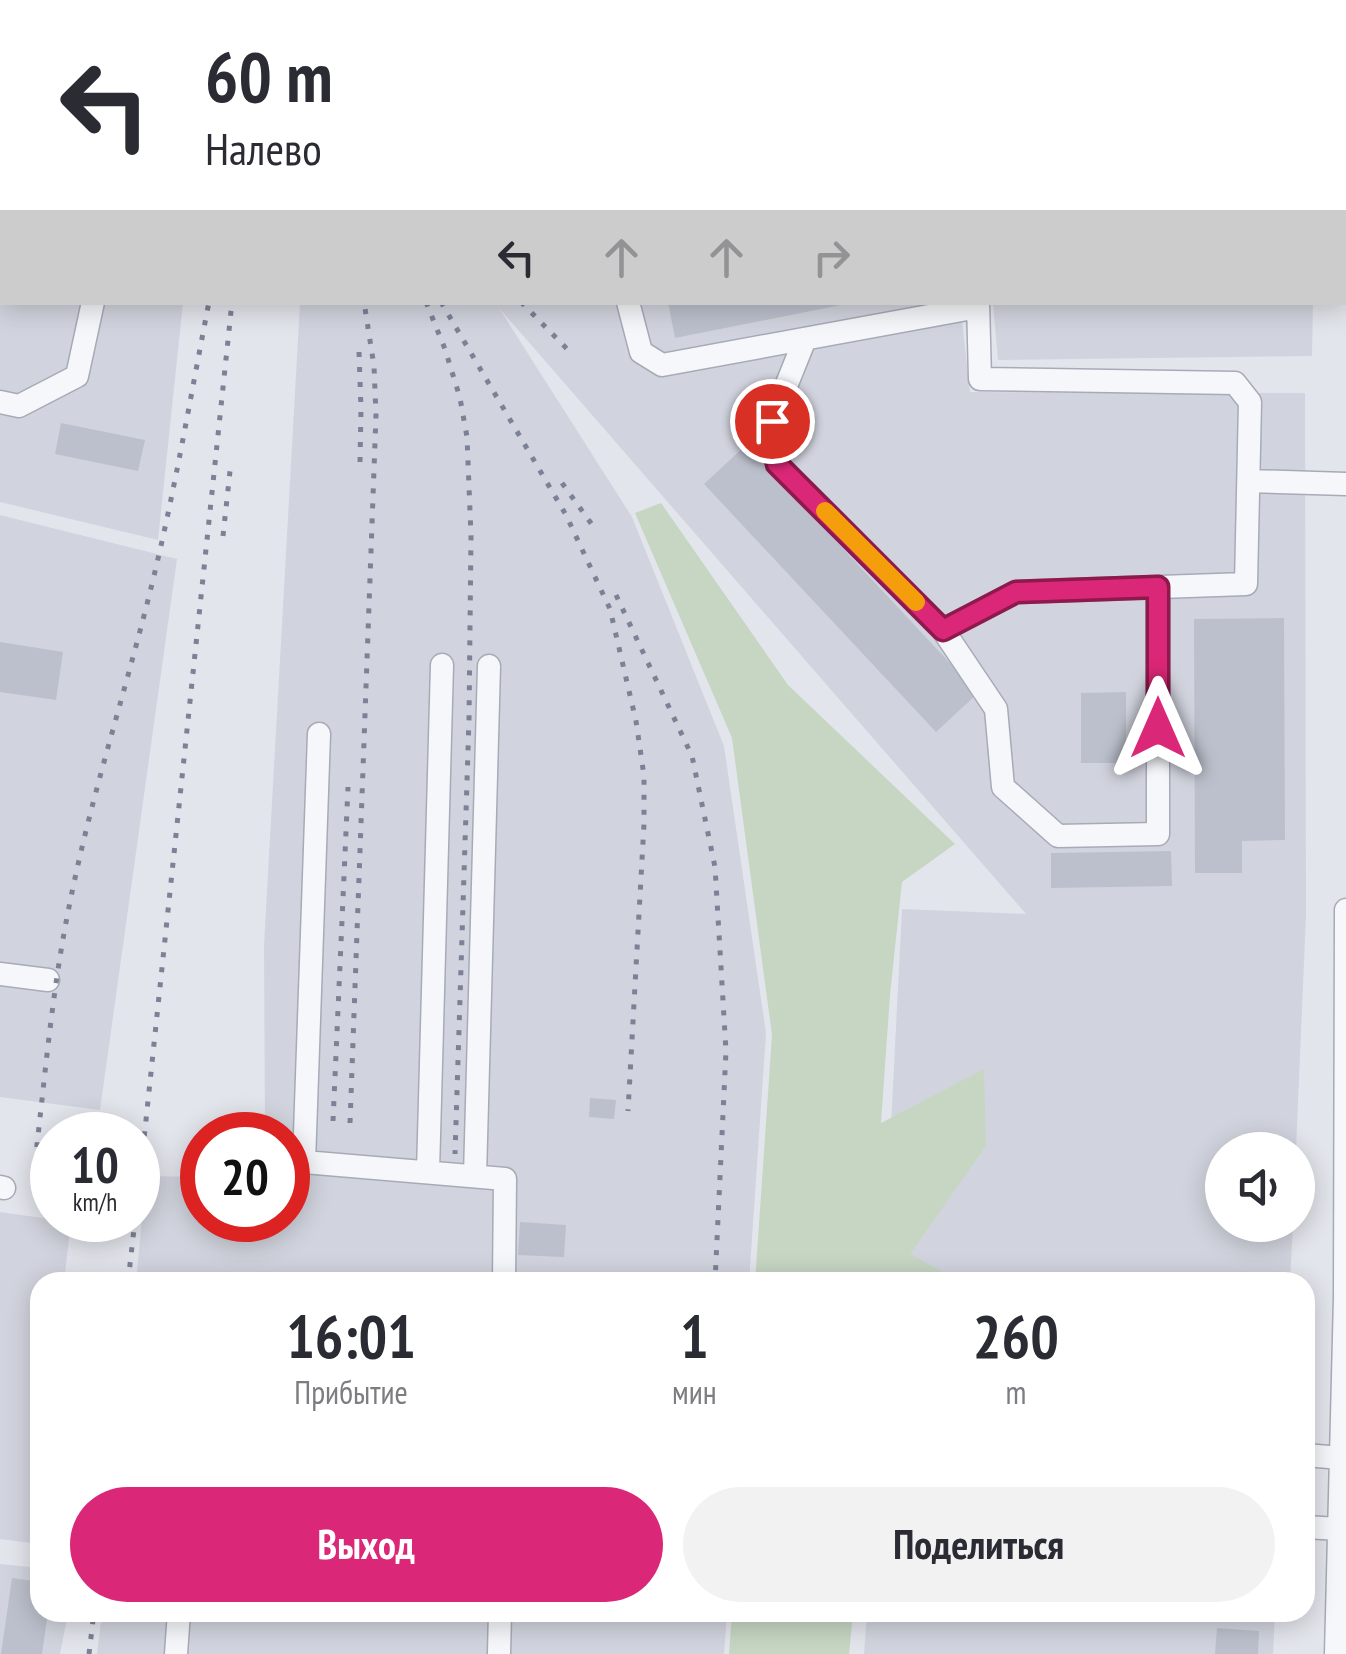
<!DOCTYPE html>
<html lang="ru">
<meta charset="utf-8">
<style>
body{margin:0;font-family:"PT Sans Narrow",sans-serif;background:#f2f2f3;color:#2b2b33;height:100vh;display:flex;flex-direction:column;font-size:38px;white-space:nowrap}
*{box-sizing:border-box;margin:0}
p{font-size:32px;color:#7c7c81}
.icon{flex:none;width:55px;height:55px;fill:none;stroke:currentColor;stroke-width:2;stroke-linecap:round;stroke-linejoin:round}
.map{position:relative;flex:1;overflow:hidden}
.sheet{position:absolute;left:30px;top:1272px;width:1285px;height:350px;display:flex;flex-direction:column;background:#fff;border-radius:30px;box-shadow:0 5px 25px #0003}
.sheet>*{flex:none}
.guide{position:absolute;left:0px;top:0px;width:1348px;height:305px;box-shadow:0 5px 25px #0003;background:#fff;color:#2b2b33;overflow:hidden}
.buttons{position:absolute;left:1205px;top:1132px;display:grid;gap:20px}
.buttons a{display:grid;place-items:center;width:110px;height:110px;border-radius:50%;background:#fff;box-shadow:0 5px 25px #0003;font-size:50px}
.speed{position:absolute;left:30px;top:1112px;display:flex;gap:20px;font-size:50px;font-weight:700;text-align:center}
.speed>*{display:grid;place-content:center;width:130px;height:130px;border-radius:50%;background:#fff;box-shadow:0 5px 25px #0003;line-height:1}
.speed small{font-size:25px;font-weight:400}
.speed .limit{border:15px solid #d22;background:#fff;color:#111}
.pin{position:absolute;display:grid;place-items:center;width:85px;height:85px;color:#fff;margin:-42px;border:5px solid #fff;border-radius:50%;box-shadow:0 2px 10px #0007}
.me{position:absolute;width:110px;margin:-55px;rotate:0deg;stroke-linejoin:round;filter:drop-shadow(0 0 8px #0008)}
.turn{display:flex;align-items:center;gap:35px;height:210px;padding:0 40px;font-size:45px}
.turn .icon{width:130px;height:130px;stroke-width:2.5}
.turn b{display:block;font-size:70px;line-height:85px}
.lanes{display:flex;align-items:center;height:95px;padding:0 40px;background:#0003;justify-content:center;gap:50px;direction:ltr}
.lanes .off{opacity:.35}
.eta{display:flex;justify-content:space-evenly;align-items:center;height:170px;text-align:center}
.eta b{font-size:60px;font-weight:800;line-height:70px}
.action{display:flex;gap:20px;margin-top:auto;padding:20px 40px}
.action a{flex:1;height:115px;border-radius:60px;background:#db2777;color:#fff;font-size:40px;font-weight:800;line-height:115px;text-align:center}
.action a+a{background:#f2f2f3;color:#2b2b33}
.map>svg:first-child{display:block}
.built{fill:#d1d4de}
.green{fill:#c6d6c3}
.building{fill:#bcc0cc}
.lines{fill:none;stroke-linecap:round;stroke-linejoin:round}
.minor-casing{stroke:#a7abb7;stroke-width:25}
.minor{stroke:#f6f7fa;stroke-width:22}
.rail{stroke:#7b8296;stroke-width:5;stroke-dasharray:5 10;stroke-linecap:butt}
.route-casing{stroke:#8e194d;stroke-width:25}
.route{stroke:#db2777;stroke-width:18}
.slow{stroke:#f59e0b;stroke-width:18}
</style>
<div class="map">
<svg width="1346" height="1654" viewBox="0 0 1346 1654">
<rect width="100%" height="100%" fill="#e3e5ec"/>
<path class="built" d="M0,37H2V302L183,303L158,540L0,502Z
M300,303H960L970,392L1305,393L1306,915L1296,1150H1222V1225H1293L1290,1282H883L902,909L1026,914L499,308L632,517L724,746L766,1033L749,1282H136L146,1176L202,1177V1220H288V1135H265L264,945Z
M993,303H1313L1312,356L998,360Z
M0,515L177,559L100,1110L0,1097Z
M0,1212L71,1222L64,1282H40V1472L31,1543L0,1539Z
M0,1564L40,1568V1612L68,1613L60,1654H0Z
M102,1613H727L724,1654H97Z
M867,1613H1275L1273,1654H864Z"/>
<path class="green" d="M345,0H919V2H346Z
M661,503L788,685L955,844L902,882L890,995L881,1123L984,1069L986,1146L910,1254L956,1279V1282H755L772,1035L732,738L635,513Z
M732,1613H853L849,1654H729Z"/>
<path class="building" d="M668,302H846V304L675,338Z
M61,423L145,440L138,471L55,454Z
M746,445L978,693L936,732L704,484Z
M1284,618L1285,840L1242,841V873H1195L1194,619Z
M0,642L63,652L56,700L0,692Z
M1126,692V763H1081V693Z
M1171,851L1172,886L1051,888V853Z
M590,1098L616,1100L614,1119L589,1117Z
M520,1222L566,1225L564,1257L518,1255Z
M12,1578L40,1582V1612H48L42,1654H1Z
M1217,1628L1259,1631L1258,1654H1215Z"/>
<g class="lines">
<defs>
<path id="minor" d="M954,0V2
M0,60L2,61
M1345,246H1346
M628,302L641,352L662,365L978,307
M805,339L772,421L777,464L943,630L996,709L1003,787L1058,836L1158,834V587
M0,402L19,406L77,376L93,302
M1250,481L1346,484
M943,630L1016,592L1246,584L1250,402L1235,383L980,379L978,302
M319,734L304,1162L505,1179L504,1282
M0,974L48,980
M428,1172L442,665
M475,1176L489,666
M0,1187L4,1188
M1305,1455L1341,1458
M1305,1527L1339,1529
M176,1654L179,1612
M499,1654L500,1612
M1336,1654L1345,1297L1346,910"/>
</defs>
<use href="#minor" class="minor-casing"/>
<use href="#minor" class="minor"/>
<path class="rail" d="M331,0L332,2
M278,2V0
M426,302L445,349L460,398L467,437L471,536L469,719L455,1154
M441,302L566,515L610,609L636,721L644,776V824L628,1111
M521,302L573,355
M359,352L361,409L360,462
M562,483L593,526
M223,536L231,462
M616,595L692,756L715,867L726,1051L715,1282
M333,1121L348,787
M350,1123L376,415L374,366L364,302
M35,1162C45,1077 52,991 69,907C90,800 124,697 150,592C174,496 190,399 209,302
M138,1196L232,302
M128,1282L135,1220
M700,1620V1612
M89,1654L94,1612"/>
</g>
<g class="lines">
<defs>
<path id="route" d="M772,421L777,464L943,630L1016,592L1158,587V728"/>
</defs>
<use href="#route" class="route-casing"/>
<use href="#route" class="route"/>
<path class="slow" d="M825,511L916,602"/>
</g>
</svg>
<div class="buttons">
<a><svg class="icon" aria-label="sound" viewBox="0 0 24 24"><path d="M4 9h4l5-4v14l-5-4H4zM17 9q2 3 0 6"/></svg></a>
</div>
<div class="speed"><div>10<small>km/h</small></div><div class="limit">20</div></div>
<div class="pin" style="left:772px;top:421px;background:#d93025"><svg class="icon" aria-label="arrive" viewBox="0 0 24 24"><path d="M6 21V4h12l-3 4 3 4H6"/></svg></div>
<svg class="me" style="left:1158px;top:728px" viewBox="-20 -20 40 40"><path d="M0-17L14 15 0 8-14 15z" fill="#db2777" stroke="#fff" stroke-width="4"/></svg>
<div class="guide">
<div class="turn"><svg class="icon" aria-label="left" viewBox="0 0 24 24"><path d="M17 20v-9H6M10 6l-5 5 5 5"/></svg><div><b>60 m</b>Налево</div></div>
<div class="lanes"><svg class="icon" aria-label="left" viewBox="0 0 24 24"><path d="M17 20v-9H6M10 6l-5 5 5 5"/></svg><svg class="icon off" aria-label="ahead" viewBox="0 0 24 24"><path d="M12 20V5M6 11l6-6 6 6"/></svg><svg class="icon off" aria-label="ahead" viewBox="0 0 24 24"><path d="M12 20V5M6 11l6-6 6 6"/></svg><svg class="icon off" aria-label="right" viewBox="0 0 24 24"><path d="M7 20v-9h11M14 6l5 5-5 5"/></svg></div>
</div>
<section class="sheet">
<div class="eta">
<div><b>16:01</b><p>Прибытие</p></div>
<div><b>1</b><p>мин</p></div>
<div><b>260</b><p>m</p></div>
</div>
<div class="action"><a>Выход</a><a>Поделиться</a></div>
</section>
</div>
